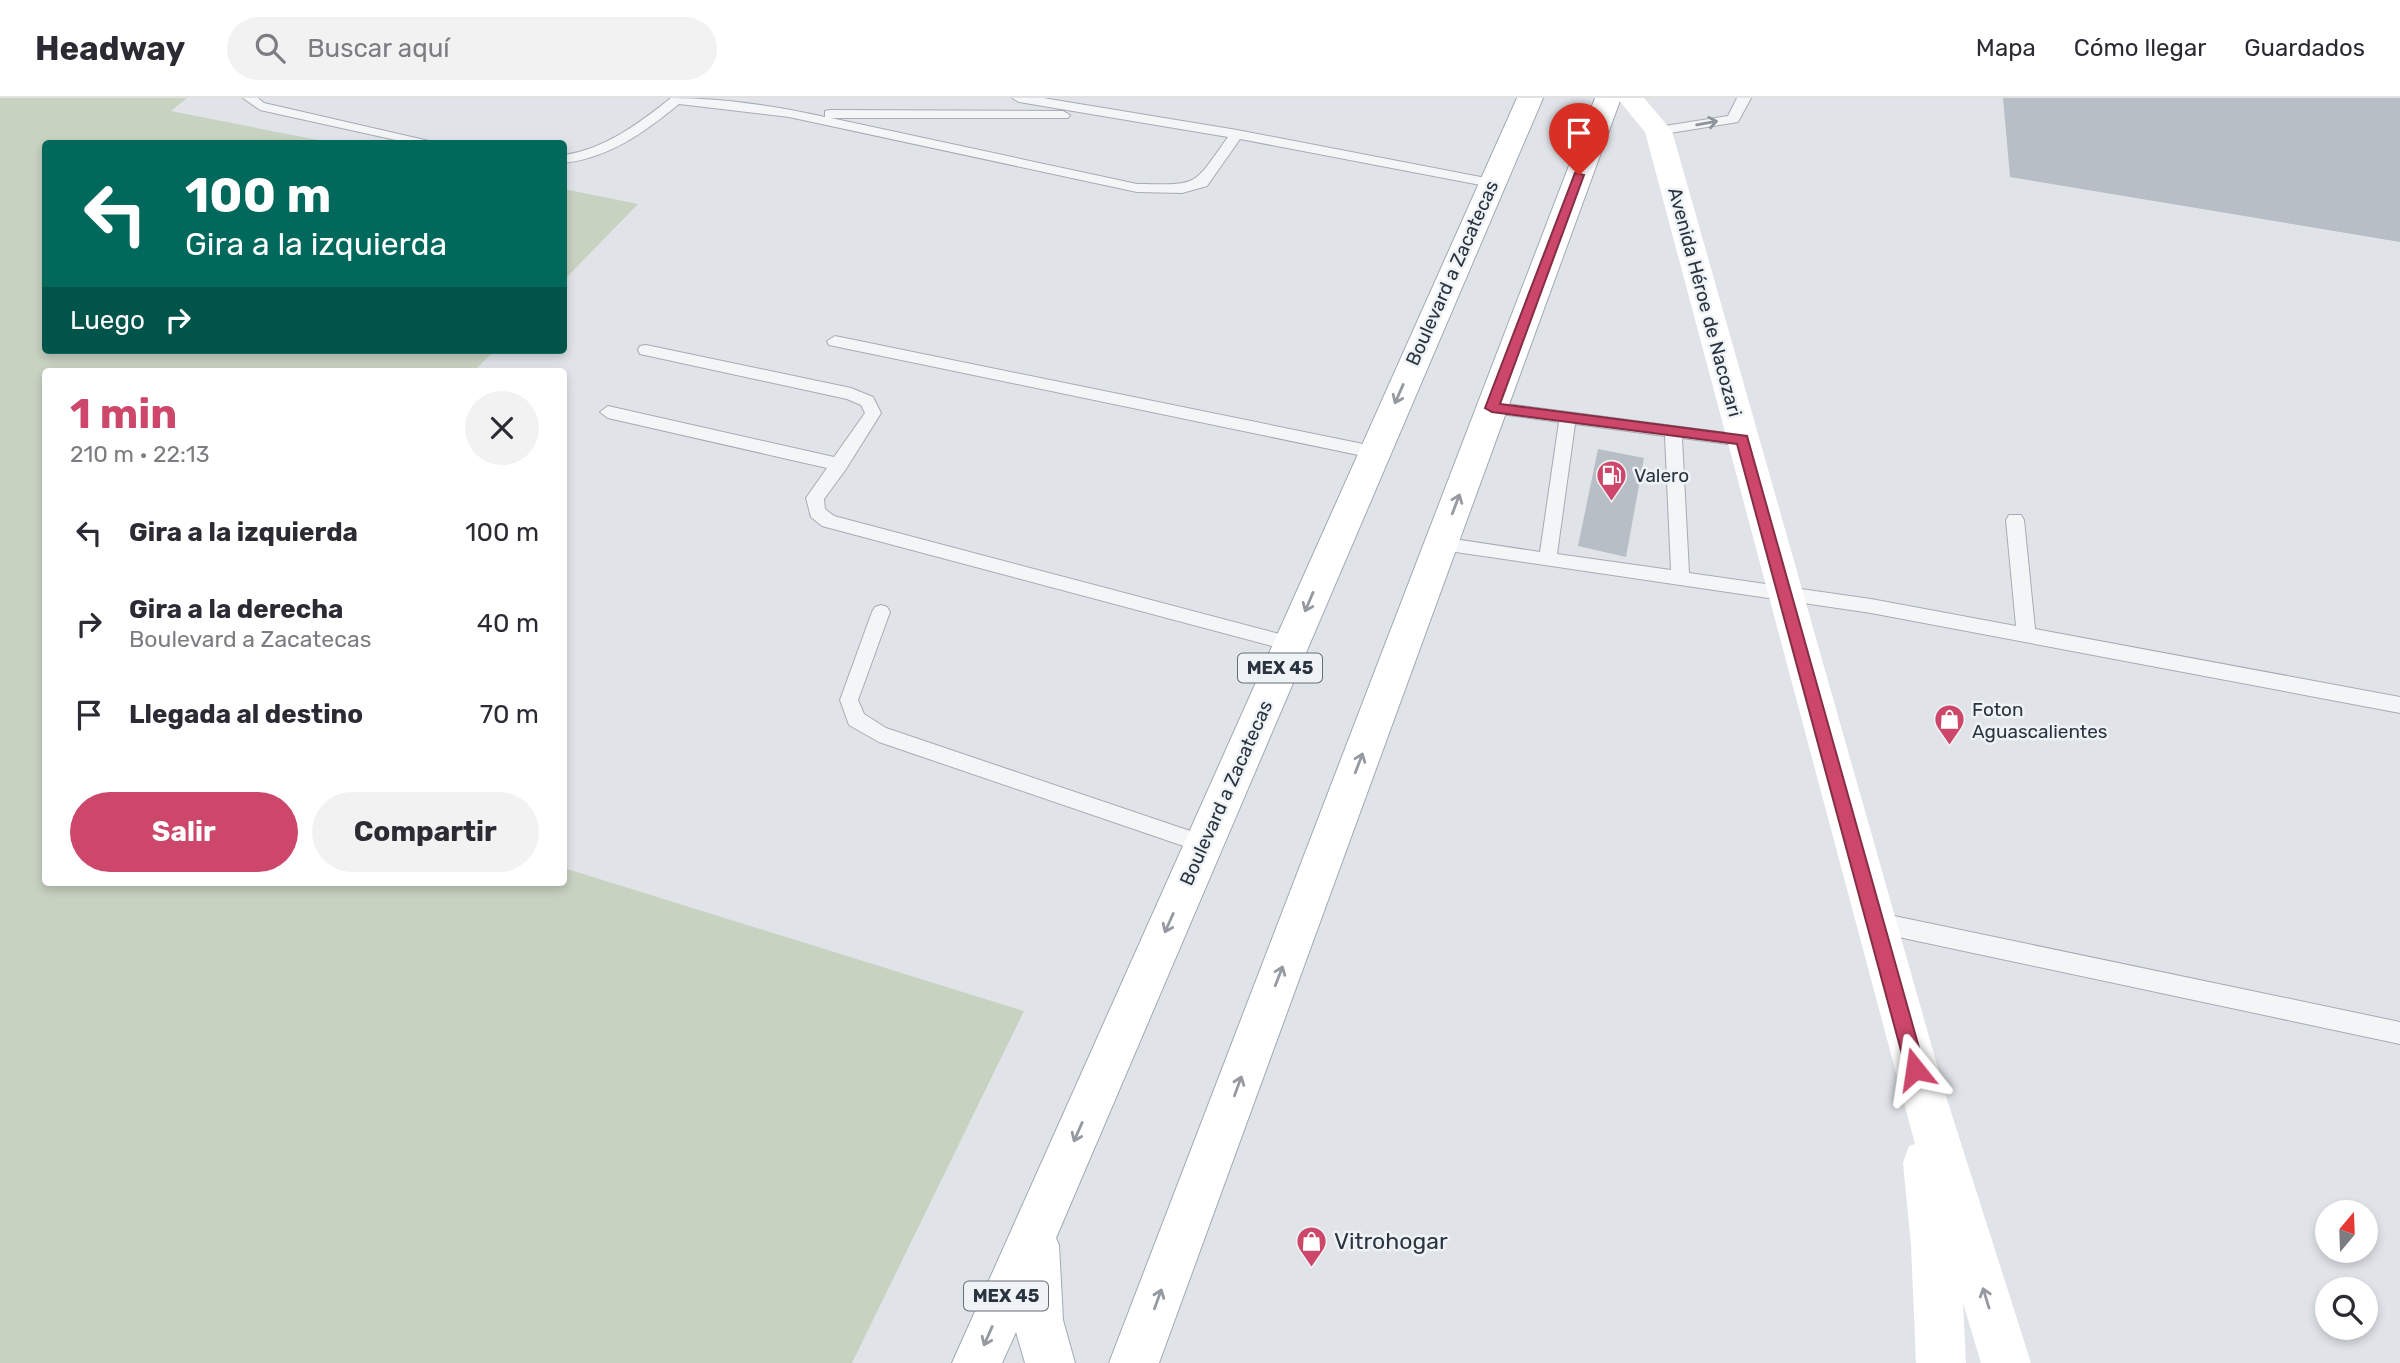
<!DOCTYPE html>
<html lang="es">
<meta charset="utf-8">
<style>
body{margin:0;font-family:Rubik,sans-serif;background:#f2f2f3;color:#2b2b33;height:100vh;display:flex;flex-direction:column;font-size:26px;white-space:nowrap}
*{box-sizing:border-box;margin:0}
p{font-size:23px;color:#7c7c81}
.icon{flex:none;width:38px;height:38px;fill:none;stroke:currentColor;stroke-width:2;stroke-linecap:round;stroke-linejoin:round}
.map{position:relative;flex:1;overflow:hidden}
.details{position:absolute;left:42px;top:270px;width:525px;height:518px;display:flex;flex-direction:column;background:#fff;border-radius:7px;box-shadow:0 4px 10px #0003}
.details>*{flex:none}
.hud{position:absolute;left:42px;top:42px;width:525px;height:214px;border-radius:7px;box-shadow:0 4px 10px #0003;background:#00695c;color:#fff;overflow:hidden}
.needle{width:46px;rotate:19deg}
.buttons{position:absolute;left:2315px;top:1102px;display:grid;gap:14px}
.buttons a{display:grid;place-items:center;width:63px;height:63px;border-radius:50%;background:#fff;box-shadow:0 4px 10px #0003;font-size:35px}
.pin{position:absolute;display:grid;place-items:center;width:60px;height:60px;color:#fff;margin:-72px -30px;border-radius:50% 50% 50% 0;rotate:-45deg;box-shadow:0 0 7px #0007}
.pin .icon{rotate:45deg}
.me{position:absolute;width:77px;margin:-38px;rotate:345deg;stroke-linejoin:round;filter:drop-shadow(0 0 5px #0008)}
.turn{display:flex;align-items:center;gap:24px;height:147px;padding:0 28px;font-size:32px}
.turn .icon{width:91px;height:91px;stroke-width:2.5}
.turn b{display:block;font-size:49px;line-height:60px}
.then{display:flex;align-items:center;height:66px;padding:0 28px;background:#0003;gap:14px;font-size:26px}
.round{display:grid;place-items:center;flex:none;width:74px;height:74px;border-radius:37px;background:#f2f2f3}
.overview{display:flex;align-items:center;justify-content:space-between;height:119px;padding:0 28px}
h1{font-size:42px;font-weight:700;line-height:52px;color:#cc476a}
.primary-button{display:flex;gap:14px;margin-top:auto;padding:14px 28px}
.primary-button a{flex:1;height:80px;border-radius:42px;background:#cc476a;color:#fff;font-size:28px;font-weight:700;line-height:80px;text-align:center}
.primary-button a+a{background:#f2f2f3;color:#2b2b33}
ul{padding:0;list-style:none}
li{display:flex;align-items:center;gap:21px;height:91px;padding:0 28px}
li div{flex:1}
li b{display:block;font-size:26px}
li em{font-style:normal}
header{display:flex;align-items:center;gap:42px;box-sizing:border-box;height:98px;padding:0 35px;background:#fff;border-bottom:2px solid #e1e1e2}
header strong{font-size:33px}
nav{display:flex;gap:38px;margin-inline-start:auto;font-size:24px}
.search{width:490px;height:63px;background:#f2f2f3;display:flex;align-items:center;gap:18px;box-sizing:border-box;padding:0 24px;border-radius:38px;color:#7c7c81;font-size:26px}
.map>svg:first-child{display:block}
.green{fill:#c8d2c1}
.building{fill:#b7bec5}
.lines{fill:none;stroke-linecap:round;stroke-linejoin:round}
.lane-casing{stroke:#a5acb3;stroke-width:2}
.primary-casing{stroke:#9faab4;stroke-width:2}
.lane{fill:#f3f5f7;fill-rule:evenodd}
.secondary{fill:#fff;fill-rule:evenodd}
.primary{fill:#fff;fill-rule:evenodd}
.oneway{stroke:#8e949c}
.oneway2{stroke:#949aa0}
.route{fill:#cc476a;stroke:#852e45;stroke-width:2}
.labels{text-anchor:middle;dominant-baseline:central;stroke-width:5;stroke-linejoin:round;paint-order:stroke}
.shield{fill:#eff3f6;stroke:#646d77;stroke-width:2}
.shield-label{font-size:18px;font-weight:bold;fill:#293440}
.street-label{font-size:19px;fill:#293440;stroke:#eff3f6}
.poi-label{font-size:19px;fill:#293440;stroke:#eff3f6;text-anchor:start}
.near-poi-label{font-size:23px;fill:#293440;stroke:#eff3f6;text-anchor:start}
</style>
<header>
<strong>Headway</strong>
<div class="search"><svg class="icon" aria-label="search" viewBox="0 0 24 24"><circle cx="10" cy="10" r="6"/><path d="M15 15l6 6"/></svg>Buscar aquí</div>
<nav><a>Mapa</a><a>Cómo llegar</a><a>Guardados</a></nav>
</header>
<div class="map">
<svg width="2400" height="1265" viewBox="0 0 2400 1265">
<rect width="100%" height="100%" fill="#e0e4e9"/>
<path class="green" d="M0,0H187L171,13L333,45L46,46V252H495L474,273H46V784H564V770L1024,913L852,1265H0Z
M564,91L638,106L564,182Z"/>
<path class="building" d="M2003,0H2400V144L2010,79Z
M1598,351L1644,360L1626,459L1578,448Z"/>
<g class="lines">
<defs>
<path id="lane" d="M243,0H258L264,5L442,46H414L260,12Z
M671,0C722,0 775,8 825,19V13L830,12L1063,13L1070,17L1068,20H831L1137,86C1200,87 1192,89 1228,39L1019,4L1012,0H1043L1237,32L1491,81L1498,85L1491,89L1240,41L1207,88L1182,95L1137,94L789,19L679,6C645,34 609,60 564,65V57C605,51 638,26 671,0Z
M1737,0H1751L1738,24L1658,37L1651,33L1658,29L1728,18Z
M835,238L1373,348L1381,354L1373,360L829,247L827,243Z
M646,247L851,290L873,299L881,315L846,371L824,401L825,411L834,418L1291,539L1298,541L1300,546L1298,551L1291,553L822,428L811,419L806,400L827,370L608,320L600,314L608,308L834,359L865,315L861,307L847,301L640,256L638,252L640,248Z
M1492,304L1749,338L1751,342L1743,348L1682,340L1689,475L1871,501L2016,528L2006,422L2009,417H2021L2024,422L2035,531L2400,599V615L1871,515L1435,451L1432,446L1435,441L1441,439L1540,454L1559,324L1486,314L1484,310L1486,306ZM1575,326L1665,338L1671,472L1557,456Z
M881,507L887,509L890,514L858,602L864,616L886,630L1211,740L1214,746L1211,752L1204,755L879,644L849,627L840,602L872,514L875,509Z
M1875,814L2400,924V946L1875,834L1868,831L1864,824L1868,817Z"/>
<path id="primary" d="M1517,0H1543L1056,1140L1059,1147L1063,1222L1075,1265H1025L1016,1234L1002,1265H952Z
M1595,0H1621L1159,1265H1109Z"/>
</defs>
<use href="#lane" class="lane-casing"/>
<use href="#primary" class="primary-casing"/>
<use href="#lane" class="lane"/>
<path class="secondary" d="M1617,0H1644L1672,33L1945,995L2031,1265H1981L1963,1205L1966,1265H1916L1911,1147L1903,1065L1909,1048L1915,1046L1645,34Z"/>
<use href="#primary" class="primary"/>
</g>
<defs><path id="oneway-shaft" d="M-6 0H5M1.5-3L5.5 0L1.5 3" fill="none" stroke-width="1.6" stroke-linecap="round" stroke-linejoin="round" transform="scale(1.75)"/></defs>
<use class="oneway" href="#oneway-shaft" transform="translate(1707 25) rotate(-10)"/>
<g class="oneway2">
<use href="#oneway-shaft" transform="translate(1399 296) rotate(114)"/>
<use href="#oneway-shaft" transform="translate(1456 406) rotate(-69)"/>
<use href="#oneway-shaft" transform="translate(1309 504) rotate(113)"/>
<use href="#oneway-shaft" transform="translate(1359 665) rotate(-69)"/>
<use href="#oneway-shaft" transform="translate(1169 825) rotate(114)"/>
<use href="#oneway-shaft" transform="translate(1279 878) rotate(-69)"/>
<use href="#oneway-shaft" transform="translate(1238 988) rotate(-70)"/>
<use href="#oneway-shaft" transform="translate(1078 1034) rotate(114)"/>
<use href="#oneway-shaft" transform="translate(1986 1200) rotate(-107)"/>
<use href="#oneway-shaft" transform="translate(1158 1201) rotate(-70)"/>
<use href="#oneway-shaft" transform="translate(988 1238) rotate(114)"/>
</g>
<path class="route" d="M1575,75L1584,77L1500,306L1747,338L1925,971L1922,977L1915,980L1909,977L1906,971L1737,346L1492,314L1485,310Z"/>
<defs>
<symbol id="fuel-pin" viewBox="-11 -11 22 30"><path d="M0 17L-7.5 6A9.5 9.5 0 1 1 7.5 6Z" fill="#cc476a" stroke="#eff3f6"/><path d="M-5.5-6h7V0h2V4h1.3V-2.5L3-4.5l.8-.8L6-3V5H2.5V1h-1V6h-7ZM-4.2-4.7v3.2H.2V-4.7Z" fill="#fff"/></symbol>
<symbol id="shop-pin" viewBox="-11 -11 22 30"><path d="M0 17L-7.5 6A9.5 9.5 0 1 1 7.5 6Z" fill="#cc476a" stroke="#eff3f6"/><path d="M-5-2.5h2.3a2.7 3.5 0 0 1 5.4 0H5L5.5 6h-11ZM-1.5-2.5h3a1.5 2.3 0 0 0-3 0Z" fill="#fff"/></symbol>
</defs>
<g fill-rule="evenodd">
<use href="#fuel-pin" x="1594" y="360" width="35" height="47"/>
<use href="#shop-pin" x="1932" y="604" width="35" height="47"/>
<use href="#shop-pin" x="1294" y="1126" width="35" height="47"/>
</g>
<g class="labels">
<g class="shield">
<rect x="1238" y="555.5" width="84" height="29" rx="5"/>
<rect x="964" y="1183.5" width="84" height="29" rx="5"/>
</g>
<g class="shield-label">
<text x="1280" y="570">MEX 45</text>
<text x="1006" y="1198">MEX 45</text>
</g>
<g class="street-label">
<text transform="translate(1452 175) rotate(-66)">Boulevard a Zacatecas</text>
<text transform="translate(1705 204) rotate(75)">Avenida Héroe de Nacozari</text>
<text transform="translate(1226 695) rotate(-66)">Boulevard a Zacatecas</text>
</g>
<g class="poi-label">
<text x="1634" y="377">Valero</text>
<text x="1972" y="611">Foton<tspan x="1972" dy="22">Aguascalientes</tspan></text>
</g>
<g class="near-poi-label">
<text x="1334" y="1143">Vitrohogar</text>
</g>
</g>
</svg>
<div class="buttons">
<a><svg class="needle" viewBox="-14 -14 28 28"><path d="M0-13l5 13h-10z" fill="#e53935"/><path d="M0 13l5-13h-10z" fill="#7c7c81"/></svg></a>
<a><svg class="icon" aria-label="search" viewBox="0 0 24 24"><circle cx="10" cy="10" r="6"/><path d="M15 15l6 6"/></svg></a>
</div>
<div class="pin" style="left:1579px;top:77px;background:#d93025"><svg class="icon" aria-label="arrive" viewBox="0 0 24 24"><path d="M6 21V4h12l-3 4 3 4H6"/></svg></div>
<svg class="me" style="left:1915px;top:971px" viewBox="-20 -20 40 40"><path d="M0-17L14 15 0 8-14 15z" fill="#cc476a" stroke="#fff" stroke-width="4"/></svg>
<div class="hud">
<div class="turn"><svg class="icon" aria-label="left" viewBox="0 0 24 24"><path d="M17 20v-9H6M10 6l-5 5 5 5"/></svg><div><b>100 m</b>Gira a la izquierda</div></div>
<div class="then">Luego<svg class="icon" aria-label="right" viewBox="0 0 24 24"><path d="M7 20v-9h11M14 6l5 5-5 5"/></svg></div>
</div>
<section class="details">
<div class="overview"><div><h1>1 min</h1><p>210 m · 22:13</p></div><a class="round"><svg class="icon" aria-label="close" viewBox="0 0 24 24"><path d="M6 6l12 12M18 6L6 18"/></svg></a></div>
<ul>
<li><svg class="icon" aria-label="left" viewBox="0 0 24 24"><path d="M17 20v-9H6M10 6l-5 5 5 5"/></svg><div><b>Gira a la izquierda</b></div><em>100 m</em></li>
<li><svg class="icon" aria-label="right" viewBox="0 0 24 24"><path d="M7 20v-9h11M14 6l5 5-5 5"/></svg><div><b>Gira a la derecha</b><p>Boulevard a Zacatecas</p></div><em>40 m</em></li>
<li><svg class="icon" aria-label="arrive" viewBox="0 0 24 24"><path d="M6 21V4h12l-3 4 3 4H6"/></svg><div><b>Llegada al destino</b></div><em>70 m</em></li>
</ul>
<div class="primary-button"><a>Salir</a><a>Compartir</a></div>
</section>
</div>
